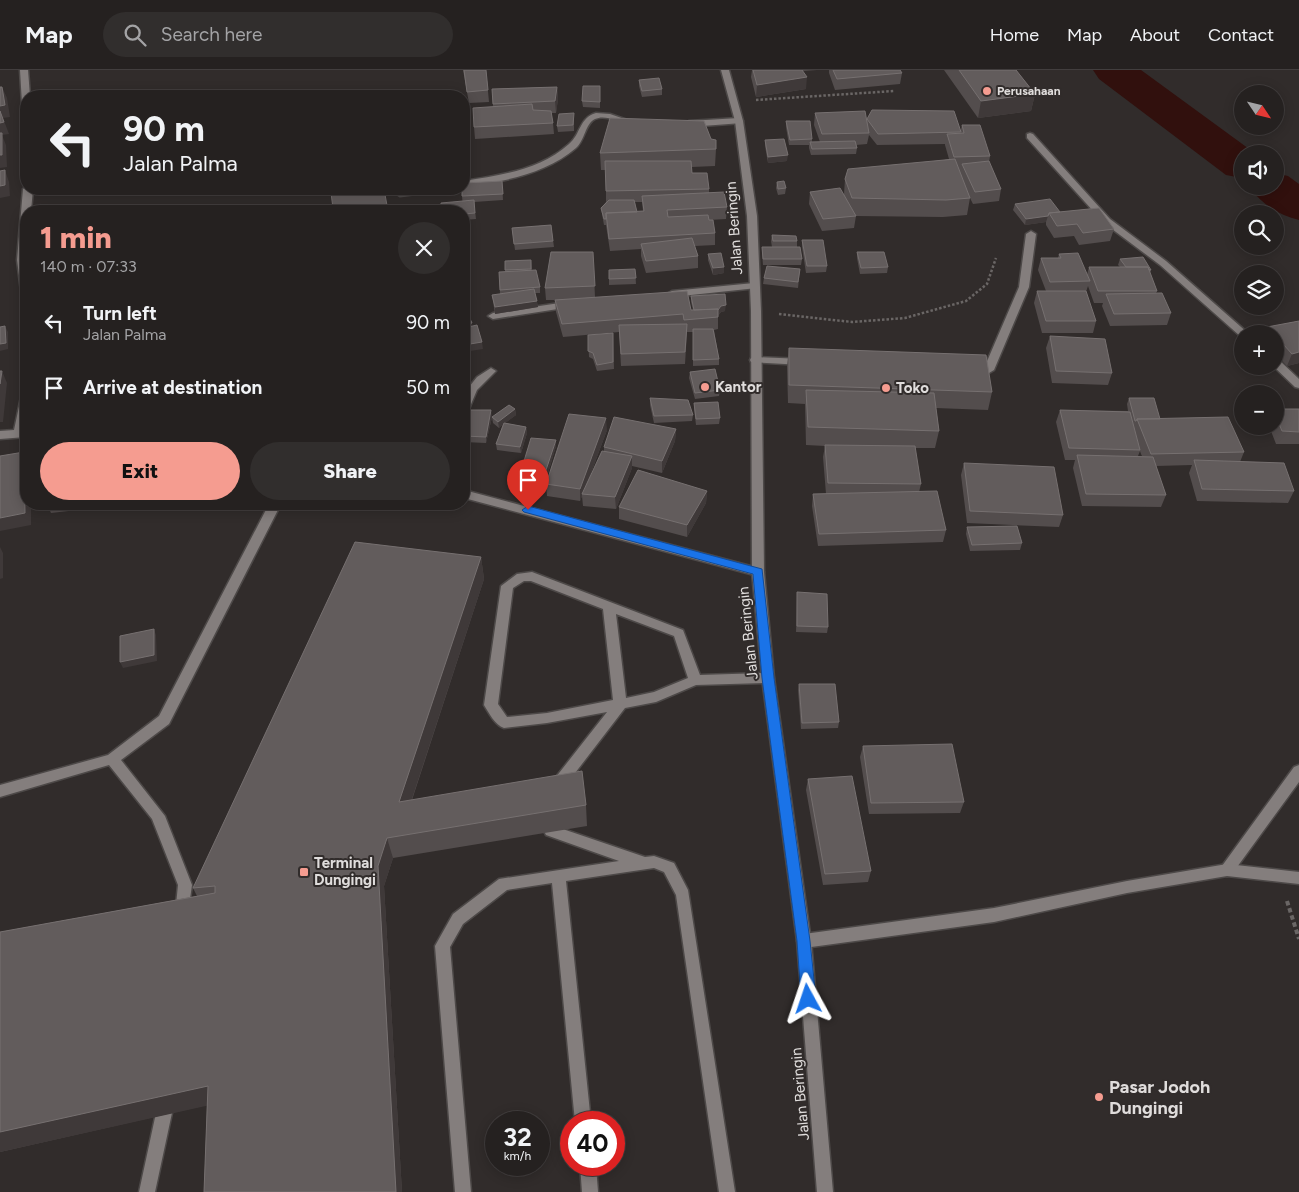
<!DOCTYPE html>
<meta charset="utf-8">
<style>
body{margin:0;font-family:Figtree,sans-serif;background:#312e2d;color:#f1f3f6;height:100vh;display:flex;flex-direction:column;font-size:19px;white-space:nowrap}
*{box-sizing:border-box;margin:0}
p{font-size:16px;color:#a3a3a5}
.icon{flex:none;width:28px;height:28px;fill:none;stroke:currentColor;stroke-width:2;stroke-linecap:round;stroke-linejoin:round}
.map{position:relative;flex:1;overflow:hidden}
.details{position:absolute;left:20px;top:135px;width:450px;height:305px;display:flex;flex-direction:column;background:#252120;border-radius:20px;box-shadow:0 2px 12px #0003,0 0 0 1px #423e3e}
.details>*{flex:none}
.hud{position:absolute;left:20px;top:20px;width:450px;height:105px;border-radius:20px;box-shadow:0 2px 12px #0003,0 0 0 1px #423e3e;background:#252120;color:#f1f3f6;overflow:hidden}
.needle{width:32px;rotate:125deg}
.tools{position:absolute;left:1234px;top:15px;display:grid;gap:10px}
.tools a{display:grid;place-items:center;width:50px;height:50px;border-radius:50%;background:#252120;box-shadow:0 2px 12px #0003,0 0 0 1px #423e3e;font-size:25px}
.speed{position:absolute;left:485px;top:1041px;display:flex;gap:10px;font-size:25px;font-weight:700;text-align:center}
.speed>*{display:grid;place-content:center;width:65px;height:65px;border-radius:50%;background:#252120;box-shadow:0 2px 12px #0003,0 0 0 1px #423e3e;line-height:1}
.speed small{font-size:12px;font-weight:400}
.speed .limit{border:8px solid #d22;background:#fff;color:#111}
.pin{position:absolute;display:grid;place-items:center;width:42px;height:42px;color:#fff;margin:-51px -21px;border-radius:50% 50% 50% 0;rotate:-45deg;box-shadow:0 0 5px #0007}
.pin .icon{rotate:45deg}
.me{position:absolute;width:55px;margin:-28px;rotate:355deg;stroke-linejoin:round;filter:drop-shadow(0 0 4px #0008)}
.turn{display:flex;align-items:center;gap:18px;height:105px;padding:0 20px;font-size:22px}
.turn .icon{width:65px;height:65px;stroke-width:2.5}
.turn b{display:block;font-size:35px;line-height:42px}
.round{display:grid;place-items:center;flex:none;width:52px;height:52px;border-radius:26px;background:#312e2d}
.overview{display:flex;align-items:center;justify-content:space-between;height:85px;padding:0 20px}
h1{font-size:30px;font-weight:800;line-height:38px;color:#f59c90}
.button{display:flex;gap:10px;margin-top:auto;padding:10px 20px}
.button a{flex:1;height:58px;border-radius:30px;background:#f59c90;color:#111;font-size:20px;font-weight:800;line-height:58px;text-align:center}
.button a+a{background:#312e2d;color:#f1f3f6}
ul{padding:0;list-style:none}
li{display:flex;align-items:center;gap:15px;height:65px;padding:0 20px}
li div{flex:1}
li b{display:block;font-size:19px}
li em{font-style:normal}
header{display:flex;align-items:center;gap:30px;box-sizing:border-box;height:70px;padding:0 25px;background:#252120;border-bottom:1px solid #423e3e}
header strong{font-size:24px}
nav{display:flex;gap:28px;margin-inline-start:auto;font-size:18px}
.search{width:350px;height:45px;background:#312e2d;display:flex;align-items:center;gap:12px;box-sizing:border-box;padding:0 18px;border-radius:28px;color:#a3a3a5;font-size:19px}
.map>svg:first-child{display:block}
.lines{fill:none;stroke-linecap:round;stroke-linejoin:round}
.river{fill:#31100d;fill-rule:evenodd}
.lane-casing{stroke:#4d4948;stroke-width:3}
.street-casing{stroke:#4d4948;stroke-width:3}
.secondary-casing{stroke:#4d4948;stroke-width:3}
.path-far1{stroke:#6a6665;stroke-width:2.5;stroke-dasharray:2.5 2;stroke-linecap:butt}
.path{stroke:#6a6665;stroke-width:4;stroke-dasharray:4.5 3;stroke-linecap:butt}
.lane{fill:#847e7d;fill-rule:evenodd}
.street{fill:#847e7d;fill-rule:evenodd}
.secondary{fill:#847e7d;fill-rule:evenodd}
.wall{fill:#534d4d;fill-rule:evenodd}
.shaded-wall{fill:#3f3939}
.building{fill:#625c5c;stroke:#767070}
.route{fill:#1a73e8;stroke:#114b97}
.poi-dot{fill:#f59c90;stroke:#312c2b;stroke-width:2}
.labels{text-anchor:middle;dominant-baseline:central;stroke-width:4;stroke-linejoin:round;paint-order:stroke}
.far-poi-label{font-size:12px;font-weight:bold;fill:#e0dddc;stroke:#312c2b;text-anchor:start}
.street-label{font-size:15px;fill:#e0dddc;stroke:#312c2b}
.poi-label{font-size:15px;font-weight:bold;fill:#e0dddc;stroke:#312c2b;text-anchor:start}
.near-poi-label{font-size:18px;font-weight:bold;fill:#e0dddc;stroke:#312c2b;text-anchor:start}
</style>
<header>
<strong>Map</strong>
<div class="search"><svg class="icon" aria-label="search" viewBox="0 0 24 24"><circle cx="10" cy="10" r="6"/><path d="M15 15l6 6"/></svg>Search here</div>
<nav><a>Home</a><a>Map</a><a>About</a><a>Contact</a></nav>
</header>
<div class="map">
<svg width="1299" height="1122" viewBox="0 0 1299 1122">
<rect width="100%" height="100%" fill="#312c2b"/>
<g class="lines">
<path class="river" d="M1093,0H1141L1256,84H1242V108L1226,105L1099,9Z
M1275,103L1288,106L1299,114V150C1279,145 1261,134 1249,116H1275Z"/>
<defs>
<path id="lane" d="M1030,63L1033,64L1110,149L1166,191L1249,264H1242V267L1240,266L1160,195L1104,153L1027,68V64Z
M1031,161L1036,164L1029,217L994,300L989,303L969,301L968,299L969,297L985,296L1019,217L1026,164Z
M755,287L803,289L808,292L803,295L751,292L750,290L751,288Z
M1275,289L1279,290L1299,309V318L1295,317L1273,296H1275Z
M491,298L496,301L477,320L469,339L464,342L465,322L477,307Z
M269,434H281L169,654L121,690L165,746L192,815L187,850L182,852L177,850L175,845L178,815L152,749L109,695L0,727V715L108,685L159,646Z
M532,502L683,560L700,605L768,603L773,604L774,608L773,612L768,613L696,615L656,632L625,638L562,720L557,722L552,720L550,716L552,712L607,642L547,653L504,658C495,655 489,643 484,635L501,516L517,504ZM524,511H531L603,539L613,630L547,643L507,647L498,634L513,518ZM616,544L674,566L688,608L654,622L626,628Z
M1299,695V712L1232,804L1227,806L1222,804L1220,800L1222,796L1294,697Z
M551,755L645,787L654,786L674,793L688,820L735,1122H719L676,825L664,802L654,798L566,811L591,1052H575L552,813L507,820L463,854L450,877L471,1122H455L435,876L453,844L499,809L619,791L546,765L544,761L546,757Z
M167,1021L173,1023L175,1029L155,1122H139L159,1029L161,1023Z
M580,1095H596L598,1122H582Z"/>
<path id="street" d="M20,0H28L30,26H26V37L22,34Z
M596,43L610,44L633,52L629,55C619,52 605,44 595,49C585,54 585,70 576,78C546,104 502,112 464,117V111C501,105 540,100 569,74C581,64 579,48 596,43Z
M739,48L743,51L742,53L689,57L685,54L689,51Z
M26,117V119H33L31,141H26V224L21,221L17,190L23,119Z
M412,119H437L432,122L400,126L395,123L397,121Z
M754,213L757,214V218L672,227L667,224L672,221Z
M573,231L577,232V236L493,249L488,246L493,243Z
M26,324V367L0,369V361L14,360L21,327Z
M464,420L758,498L764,502L758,506L464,428Z
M1227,794L1299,802V814L1227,806L1127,823L994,852L804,878L799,876L797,871L799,866L804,864L994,838L1127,811Z"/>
<path id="secondary" d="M721,0H729L743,51L757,146L761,241L764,502L774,608L811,871L833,1122H817L797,871L762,608L752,502L751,241L747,146L735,51Z"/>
</defs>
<use href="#lane" class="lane-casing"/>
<use href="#street" class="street-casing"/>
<use href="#secondary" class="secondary-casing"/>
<path class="path-far1" d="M756,30L894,21
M779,244L852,252L905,248L966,231L987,214L996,188"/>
<path class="path" d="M1287,831L1299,869"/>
<use href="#lane" class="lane"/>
<use href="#street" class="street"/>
<use href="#secondary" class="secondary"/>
</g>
<path class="wall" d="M463,0H486L489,32L469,33Z
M752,0H817L803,1L806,19L756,27L751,7Z
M829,0H900L902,3L900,14L835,20L829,3Z
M944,0H1016L1035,24L1031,41L978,48Z
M639,10L662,19V25L642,27L639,16Z
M600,16V38L583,37L582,31Z
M557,17L558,29L556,43H551L553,53L554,64L475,69L474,57L493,37L492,19Z
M815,43L867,49L961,62L960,63L962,55L990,86L989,92L1001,119L999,131L973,134L970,128L967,145L943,147L856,146L854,158L822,161L809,134L810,122L844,124L845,109L949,89L945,75V74L877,75L869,65L867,74L856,75L857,78L856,84L811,85L809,78V75H789L786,57V51L812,69V72H820L814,55Z
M574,49V61L558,62L557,56Z
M711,69L716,79L715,96L692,97V103L709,119V123L727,137L726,149L709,150L715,163V175L695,176L698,186V198L646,203L641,186V179L610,181L606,155H604L602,144L601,138L606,132V100H601L600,83ZM635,132H642L643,141L637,142Z
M765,70L787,91L768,93L765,76Z
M502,111L503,130L474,132L476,149L464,150L462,126Z
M777,112L786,118L785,124L778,125L776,118Z
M1015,134L1060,142L1114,159L1110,171L1079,175L1074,166L1054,168L1046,155V152L1025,155L1013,140Z
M551,155L554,177L515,180L512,158Z
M772,165L797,171V177L802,189L801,195H763L762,183V177H772L771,171Z
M802,170L827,196L826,202L806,203L802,177Z
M593,182L595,227L691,240H693L691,232V226L725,241L721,242L718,246V259L714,260L719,289V295L693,296V262H687L685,294L621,296L619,262L563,267L556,242L555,230H546L545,218Z
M857,182L888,197L887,203L860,204L857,188Z
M708,184L724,203L713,205L708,190Z
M1059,184L1087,205L1089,197H1120L1118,195L1120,189L1151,200L1150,203L1157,221L1156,223L1171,243L1167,255L1110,256L1102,236L1103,233H1094L1088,216L1086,222L1096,251L1093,263H1042L1034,233L1037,221H1046L1038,200L1041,188H1058Z
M531,190L532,200L540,217V223H535L538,237L495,244L492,225L500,224L499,202H505V191Z
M635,199L636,214L609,215V200Z
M800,199L798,218L763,214L764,208Z
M1299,251V293L1287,296L1275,283V264H1265L1267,257Z
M613,263L614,299L597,301L593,289L589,287L588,265Z
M1050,266L1112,303L1108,315L1052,313L1046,278Z
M789,278L992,322L988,340L936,338L939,361L935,378H915L921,414L919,422L946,460L943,472L818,476L812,436L813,424H826L823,387L825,376L806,375L805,334L788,333L787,296Z
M690,302L720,320L719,326L695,329L689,308Z
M650,328L693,345L692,351L654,353L650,335Z
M1129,328L1160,349L1244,382L1240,392L1294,421L1288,433L1197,431L1189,403L1192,395L1156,396L1166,425L1161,437L1082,436L1073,398L1075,390H1065L1056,352L1060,340L1128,341L1127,334ZM1140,381L1141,384L1142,386H1138Z
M694,333L720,348L719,354L696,355L694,339Z
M515,339L516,345L505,353L526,357L527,363L521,383L497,380L496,374L503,354L499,358L493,353L492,347Z
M1275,339H1299V374H1276L1269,356H1275Z
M464,340L492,347L486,373L464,372Z
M676,359L675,371L662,403L632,396V398L616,439L583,436L582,426L580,431L547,426L546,414L607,360L588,411L604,381V377Z
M556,376L546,410L521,408V401Z
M964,393L1063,445L1059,457L967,453L961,405Z
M707,421L706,433L687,467L619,449V437Z
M47,434H96L95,438L51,443Z
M967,457L1022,473L1020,480L970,481L966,464Z
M481,487L484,509L412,730L586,735L587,756L393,788L384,816L402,1122H204L207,1035L0,1082V862L197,826L193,818Z
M797,522L828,557L827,563L796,562Z
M799,614L839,652L838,658L801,659L798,620Z
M863,676L964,732L960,743L869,744L860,687Z
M808,709L871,801L868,812L823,815L806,720Z"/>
<path class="shaded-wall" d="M807,7L806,19L756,27L757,15Z
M2,17L7,28L10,47L3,48L9,64L2,65L6,75L7,97L0,98V36Z
M557,17L558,29L556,43L555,31Z
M1035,24L1031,41L978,48L981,31Z
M788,85L787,91L768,93V87Z
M5,100L9,112L10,126L0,128V116Z
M1048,146L1046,152L1025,155L1026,149Z
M724,197V203L713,205V198Z
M537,231L538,237L495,244V237Z
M726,235L725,241L721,242L716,248L717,242L721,236Z
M472,253L473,259L464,261V255Z
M5,256L8,262V279L0,281V274Z
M482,272L483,279L464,282V275Z
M1299,282V293L1287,296L1292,284Z
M2,301L7,313L3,352H0V314Z
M515,339L516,345L499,358L498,352Z
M491,340L492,347L486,373V367Z
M606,348L607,360L583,424H582V426L580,431V419Z
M526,357L527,363L521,383L520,377Z
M676,359L675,371L662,403V391Z
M556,370V376L546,410L545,403Z
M24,382L26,386V434H31V455L0,461V448Z
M632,386V398L616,439L615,427Z
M707,421L706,433L687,467V455Z
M0,477L3,483V508L0,509Z
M481,487L484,509L404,753L399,732Z
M154,559L156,565L157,591L123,598L120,592Z
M387,768L393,788L384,816L402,1122H396L378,796Z
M208,1016L219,1033L0,1082V1062Z"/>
<path class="building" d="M464,0H486L488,20L467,22Z
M753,0H802L807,7L757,15Z
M833,0H900L902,3L837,9Z
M959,0H1016L1035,24L981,31Z
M659,8L662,19L642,21L639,10Z
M583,16H600V32L582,31Z
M0,17H2L5,35L0,36Z
M557,17L555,31L493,34L492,19Z
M532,34L533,40L551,41L553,53L474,57L473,38Z
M872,40L954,41L961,62L878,64L867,49Z
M0,41L4,52L0,53Z
M865,41L869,63L822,64L815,43Z
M574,43L573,55L557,56L559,44Z
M610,48L704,51L711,69L716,70V79L600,83Z
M786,51H810L812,69L790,70Z
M962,55H980L990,86L954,87L947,64L964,63Z
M0,63H2V85H0Z
M784,69L788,85L768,87L765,70Z
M855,71L857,78L812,79L810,72Z
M955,89L970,128L946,130L852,128L845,109L848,99Z
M605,91H691L692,103H707L709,119L606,121Z
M989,91L1001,119L975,122L962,94Z
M5,100V115L0,116V101Z
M502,111L503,124L462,126V119H464V113Z
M784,111L786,118L778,119L777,112Z
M840,118L856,146L823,149L810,122Z
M366,119H384L388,141H326V139L333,138L331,123Z
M724,122L727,137L667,140L668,147L708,145L709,150H713L715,163L609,169L606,143L644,141L642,126Z
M1050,129L1060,142L1049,143L1048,146L1026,149L1015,134Z
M474,130L475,143L464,144V141H441V133Z
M609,130H634L637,142L606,143V149H604L601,138Z
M1099,138L1114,159L1083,163L1077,154L1057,156L1049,143Z
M551,155L553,171L514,174L512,158Z
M772,165L796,166L797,171H773Z
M692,168L698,186L646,191L641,174Z
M802,170H823L827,196H807Z
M762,177H800L802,189H763Z
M551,182H593L595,216L545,218Z
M857,182H884L888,197L861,198Z
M721,183L724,197L713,198L708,184Z
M1078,183L1090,211L1050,212L1041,188H1061L1059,184Z
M1143,187L1151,200H1149L1148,197H1126L1120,189Z
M531,190V199L505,200V191Z
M767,196L800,199L798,212L764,208Z
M1089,197H1148L1157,221H1098Z
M635,199L636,208L609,209V200Z
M536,200L540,217L500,220L499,202Z
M534,219L537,231L495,237L492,225Z
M687,221L691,240L718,239V247L684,250L683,244L562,254L555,230Z
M1037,221H1086L1096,251H1046Z
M1162,223L1171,243L1114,244L1106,224Z
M725,224L726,235L721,236L718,240V239L694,240L691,226Z
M464,238H465L472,253L464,255Z
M1299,251V282L1292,284L1275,265V264H1273L1267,257Z
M687,254L685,282L621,284L619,255Z
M477,255L482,272L464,275V258Z
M5,256L6,273L0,274V257Z
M693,259H713L719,289L693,290Z
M613,263V292L597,295L593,283L588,281V265Z
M1050,266L1105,269L1112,303L1056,301Z
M789,278L986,285L992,322L789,315Z
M715,299L720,320L695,323L690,302Z
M0,301H2L0,314Z
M806,320L934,323L939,361L808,357Z
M650,328L688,330L693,345L654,346Z
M1129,328H1154L1160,349H1137L1136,351H1135Z
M718,332L720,348L696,349L694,333Z
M509,335L515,339L498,352L492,347Z
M1275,339H1299V362L1282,361L1275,344Z
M464,340H491L486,367L464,366Z
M1060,340L1130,342L1140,380L1069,378Z
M26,344V352H24Z
M569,344L606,348L580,419L546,414Z
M614,347L676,359L662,391L604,377Z
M1228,347L1244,382L1151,384L1137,349Z
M504,353L526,357L520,377L496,374Z
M531,368L556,370L545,403L521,401Z
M825,375L915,376L921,414L828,413Z
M602,381L632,386L615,427L582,424Z
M24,382L25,443L0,448V386Z
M1077,385L1153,387L1166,425L1086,424Z
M1194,390L1284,393L1294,421L1202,419Z
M964,393L1054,397L1063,445L970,441Z
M638,400L707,421L687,455L619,437Z
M937,421L946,460L819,464L813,424Z
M1017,456L1022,473L972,475L967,457Z
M355,472L481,487L399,732L582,701L586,735L387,768L378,796L396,1122H204L208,1016L0,1062V862L215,823V816L193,818Z
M797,522L827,524L828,557L797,556Z
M154,559V585L120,592V566Z
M799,614H835L839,652L802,653Z
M952,674L964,732L871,733L863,676Z
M852,706L871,801L825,804L808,709Z"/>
<path class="route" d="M528,436L762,499L774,608L810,871L816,929L813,934L808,936L804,934L801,929L797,871L762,608L753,504L524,442L522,440Z"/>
<g class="poi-dot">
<circle cx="987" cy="21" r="5"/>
<circle cx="705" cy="317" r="5"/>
<circle cx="886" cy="318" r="5"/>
<rect x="299" y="797" width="10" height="10" rx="2.5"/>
<circle cx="1099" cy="1027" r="5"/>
</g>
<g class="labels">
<g class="far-poi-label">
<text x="997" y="21">Perusahaan</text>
</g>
<g class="street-label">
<text transform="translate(734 158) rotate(-94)">Jalan Beringin</text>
<text transform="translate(748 563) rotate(-96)">Jalan Beringin</text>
<text transform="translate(800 1024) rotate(-95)">Jalan Beringin</text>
</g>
<g class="poi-label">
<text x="715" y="317">Kantor</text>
<text x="896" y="318">Toko</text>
<text x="314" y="793">Terminal<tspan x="314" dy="17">Dungingi</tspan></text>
</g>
<g class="near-poi-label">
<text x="1109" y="1017">Pasar Jodoh<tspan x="1109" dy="21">Dungingi</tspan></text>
</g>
</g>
</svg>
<div class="tools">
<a><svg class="needle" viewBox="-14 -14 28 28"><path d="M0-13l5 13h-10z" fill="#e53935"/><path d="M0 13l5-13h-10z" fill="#a3a3a5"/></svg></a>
<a><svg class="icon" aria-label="sound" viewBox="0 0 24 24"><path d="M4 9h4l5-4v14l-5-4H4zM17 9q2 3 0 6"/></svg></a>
<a><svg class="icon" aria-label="search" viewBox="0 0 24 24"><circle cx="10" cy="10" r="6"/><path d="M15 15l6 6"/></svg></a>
<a><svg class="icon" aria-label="layers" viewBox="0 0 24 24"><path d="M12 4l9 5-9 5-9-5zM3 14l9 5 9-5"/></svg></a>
<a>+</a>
<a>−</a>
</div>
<div class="speed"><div>32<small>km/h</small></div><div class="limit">40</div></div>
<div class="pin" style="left:528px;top:440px;background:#d93025"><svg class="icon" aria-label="arrive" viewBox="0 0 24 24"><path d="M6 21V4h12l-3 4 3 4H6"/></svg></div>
<svg class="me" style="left:808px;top:929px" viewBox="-20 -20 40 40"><path d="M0-17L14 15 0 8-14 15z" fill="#1a73e8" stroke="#fff" stroke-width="4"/></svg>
<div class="hud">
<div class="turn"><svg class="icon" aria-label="left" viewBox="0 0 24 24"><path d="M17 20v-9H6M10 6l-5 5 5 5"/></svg><div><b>90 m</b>Jalan Palma</div></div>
</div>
<section class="details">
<div class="overview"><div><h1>1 min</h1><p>140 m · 07:33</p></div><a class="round"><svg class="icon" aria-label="close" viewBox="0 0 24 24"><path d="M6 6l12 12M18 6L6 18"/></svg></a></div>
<ul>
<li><svg class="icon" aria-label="left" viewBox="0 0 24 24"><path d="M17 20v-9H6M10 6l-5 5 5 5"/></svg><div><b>Turn left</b><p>Jalan Palma</p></div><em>90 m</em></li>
<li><svg class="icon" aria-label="arrive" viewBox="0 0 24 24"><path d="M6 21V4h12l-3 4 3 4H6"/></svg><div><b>Arrive at destination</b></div><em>50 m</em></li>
</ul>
<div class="button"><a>Exit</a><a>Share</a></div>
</section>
</div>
